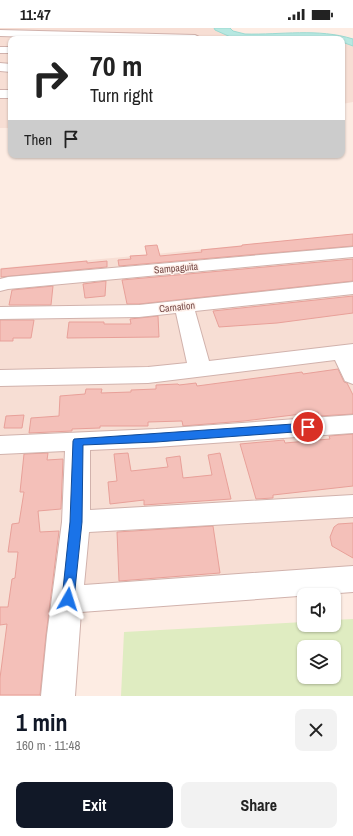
<!DOCTYPE html>
<meta charset="utf-8">
<style>
body{margin:0;font-family:"Archivo Narrow",sans-serif;background:#f2f2f2;color:#222;height:100vh;display:flex;flex-direction:column;font-size:15px;white-space:nowrap}
*{box-sizing:border-box;margin:0}
p{font-size:13px;color:#767676}
.icon{flex:none;width:22px;height:22px;fill:none;stroke:currentColor;stroke-width:2;stroke-linecap:round;stroke-linejoin:round}
.map{position:relative;height:668px;overflow:hidden}
.panel{display:flex;flex-direction:column;background:#fff;flex:1}
.panel>*{flex:none}
.top-card{position:absolute;left:8px;top:8px;width:337px;height:122px;border-radius:8px;box-shadow:0 1px 3px #0004;background:#fff;color:#222;overflow:hidden}
.tools{position:absolute;left:297px;top:560px;display:grid;gap:8px}
.tools a{display:grid;place-items:center;width:44px;height:44px;border-radius:8px;background:#fff;box-shadow:0 1px 3px #0004;font-size:20px}
.pin{position:absolute;display:grid;place-items:center;width:34px;height:34px;color:#fff;margin:-17px;border:2px solid #fff;border-radius:50%;box-shadow:0 1px 4px #0007}
.me{position:absolute;width:44px;margin:-22px;rotate:6deg;stroke-linejoin:round;filter:drop-shadow(0 0 3px #0008)}
.turn{display:flex;align-items:center;gap:14px;height:84px;padding:0 16px;font-size:18px}
.turn .icon{width:52px;height:52px;stroke-width:2.5}
.turn b{display:block;font-size:28px;line-height:34px}
.then{display:flex;align-items:center;height:38px;padding:0 16px;background:#0003;gap:8px;font-size:15px}
.round{display:grid;place-items:center;flex:none;width:42px;height:42px;border-radius:8px;background:#f2f2f2}
.overview{display:flex;align-items:center;justify-content:space-between;height:68px;padding:0 16px}
h1{font-size:24px;font-weight:700;line-height:30px;color:#111827}
.cta{display:flex;gap:8px;margin-top:auto;padding:8px 16px}
.cta a{flex:1;height:46px;border-radius:8px;background:#111827;color:#fff;font-size:16px;font-weight:700;line-height:46px;text-align:center}
.cta a+a{background:#f2f2f2;color:#222}
.status{display:flex;justify-content:space-between;align-items:center;height:28px;padding:0 20px;background:#fff;direction:ltr}
.status svg{height:11px;fill:currentColor}
.map>svg:first-child{display:block}
.residential{fill:#f7ded4}
.green{fill:#dfecc1;fill-rule:evenodd}
.water{fill:#b7e8e1;stroke:#9cdad2}
.building{fill:#f4c0b9;stroke:#e8a099}
.lines{fill:none;stroke-linecap:round;stroke-linejoin:round}
.minor-casing{stroke:#d1b2ac;stroke-width:2}
.minor{fill:#fff;fill-rule:evenodd}
.route{fill:#1a73e8;stroke:#114b97}
.labels{text-anchor:middle;dominant-baseline:central;stroke-width:3;stroke-linejoin:round;paint-order:stroke}
.street-label{font-size:10px;fill:#774b48;stroke:#fff1eb}
</style>
<div class="status"><b>11:47</b><svg viewBox="0 0 49 12"><path d="M0 12V9h3v3zM5 12V6h3v6zM10 12V3h3v9zM15 12V0h3v12zM26 1h20v11H26zM47 4h2v5h-2z"/></svg></div>
<div class="map">
<svg width="353" height="668" viewBox="0 0 353 668">
<rect width="100%" height="100%" fill="#fdece3"/>
<path class="residential" d="M0,0H226L227,3L244,8L331,7L353,12V74L342,76V11H11V100H0Z
M353,206V557L75,574L69,668H0V240L146,227Z"/>
<path class="green" d="M353,591V668H121L124,604L304,594V597H334V592ZM304,619H334V649H304Z"/>
<path class="water" d="M214,0H230L233,3L245,6C281,7 318,0 353,11V18L342,14V11L331,10L235,11L215,2Z"/>
<path class="building" d="M353,206V218L119,238L118,232L131,231L130,228L147,227L145,218L157,217L160,228L202,224L201,222L242,218V217Z
M353,231V253L139,276H127L122,252Z
M87,233V235L107,233V239L1,249V241Z
M106,253L105,268L85,270L83,256Z
M53,258L51,277H9L12,262Z
M353,268V285L277,295L219,299L213,283Z
M158,288L159,309L67,310L69,294H104V296H131L130,291Z
M0,292H34L31,310H13V313H0Z
M338,341L344,354L347,355L353,367V386L319,388L318,384L244,393L183,398L182,393L148,394V398H100V400L72,401V403L29,405L31,390L59,388L60,368L85,366L86,361H102L101,365L131,364V362L156,361V357L178,356L179,357L196,355L197,358L302,344L303,346Z
M24,387L22,400H4L6,388Z
M353,406V458L273,467V470L256,471L240,416L284,412L285,415L330,411L329,408Z
M48,425L47,432L63,431L61,481L38,483L40,504L59,503L46,607L40,667H0V650L7,596L0,597V579H8L12,551L15,550L18,524H8L12,496L19,495L24,464H20L24,426Z
M128,425L131,443L168,439L166,430L180,428L183,450L212,447L208,427L220,425L231,471L144,477V472L110,476L108,454L117,453L114,426Z
M353,495V530L332,518L330,509L334,499L338,496Z
M213,498L220,545L119,553L117,504Z"/>
<g class="lines">
<defs>
<path id="minor" d="M0,2L195,7L201,10L106,11L0,8Z
M0,19H11V25H0Z
M0,35L11,36V44L0,43Z
M0,62H11V70H0Z
M353,219V229L8,261L0,263V251L8,249Z
M353,254V266L195,283L209,333L353,316V356L345,353L335,332L148,355L0,358V342L148,339L187,335L176,285L139,289L0,291V279L139,277Z
M353,387V405L156,419L90,422V482L353,467V489L89,504L84,557L353,538V564L81,584L75,668H41L47,607L62,494L65,423L0,426V408L156,401Z"/>
</defs>
<use href="#minor" class="minor-casing"/>
<use href="#minor" class="minor"/>
</g>
<path class="route" d="M308,395L311,396L313,399L311,401L308,403L156,414L83,417L82,494L74,571L72,575L68,577L64,575L62,571L70,494L73,413L74,411Z"/>
<g class="labels">
<g class="street-label">
<text transform="translate(176 240) rotate(-5)">Sampaguita</text>
<text transform="translate(177 279) rotate(-6)">Carnation</text>
</g>
</g>
</svg>
<div class="tools">
<a><svg class="icon" aria-label="sound" viewBox="0 0 24 24"><path d="M4 9h4l5-4v14l-5-4H4zM17 9q2 3 0 6"/></svg></a>
<a><svg class="icon" aria-label="layers" viewBox="0 0 24 24"><path d="M12 4l9 5-9 5-9-5zM3 14l9 5 9-5"/></svg></a>
</div>
<div class="pin" style="left:308px;top:399px;background:#d93025"><svg class="icon" aria-label="arrive" viewBox="0 0 24 24"><path d="M6 21V4h12l-3 4 3 4H6"/></svg></div>
<svg class="me" style="left:68px;top:571px" viewBox="-20 -20 40 40"><path d="M0-17L14 15 0 8-14 15z" fill="#1a73e8" stroke="#fff" stroke-width="4"/></svg>
<div class="top-card">
<div class="turn"><svg class="icon" aria-label="right" viewBox="0 0 24 24"><path d="M7 20v-9h11M14 6l5 5-5 5"/></svg><div><b>70 m</b>Turn right</div></div>
<div class="then">Then<svg class="icon" aria-label="arrive" viewBox="0 0 24 24"><path d="M6 21V4h12l-3 4 3 4H6"/></svg></div>
</div>
</div>
<section class="panel">
<div class="overview"><div><h1>1 min</h1><p>160 m · 11:48</p></div><a class="round"><svg class="icon" aria-label="close" viewBox="0 0 24 24"><path d="M6 6l12 12M18 6L6 18"/></svg></a></div>
<div class="cta"><a>Exit</a><a>Share</a></div>
</section>
